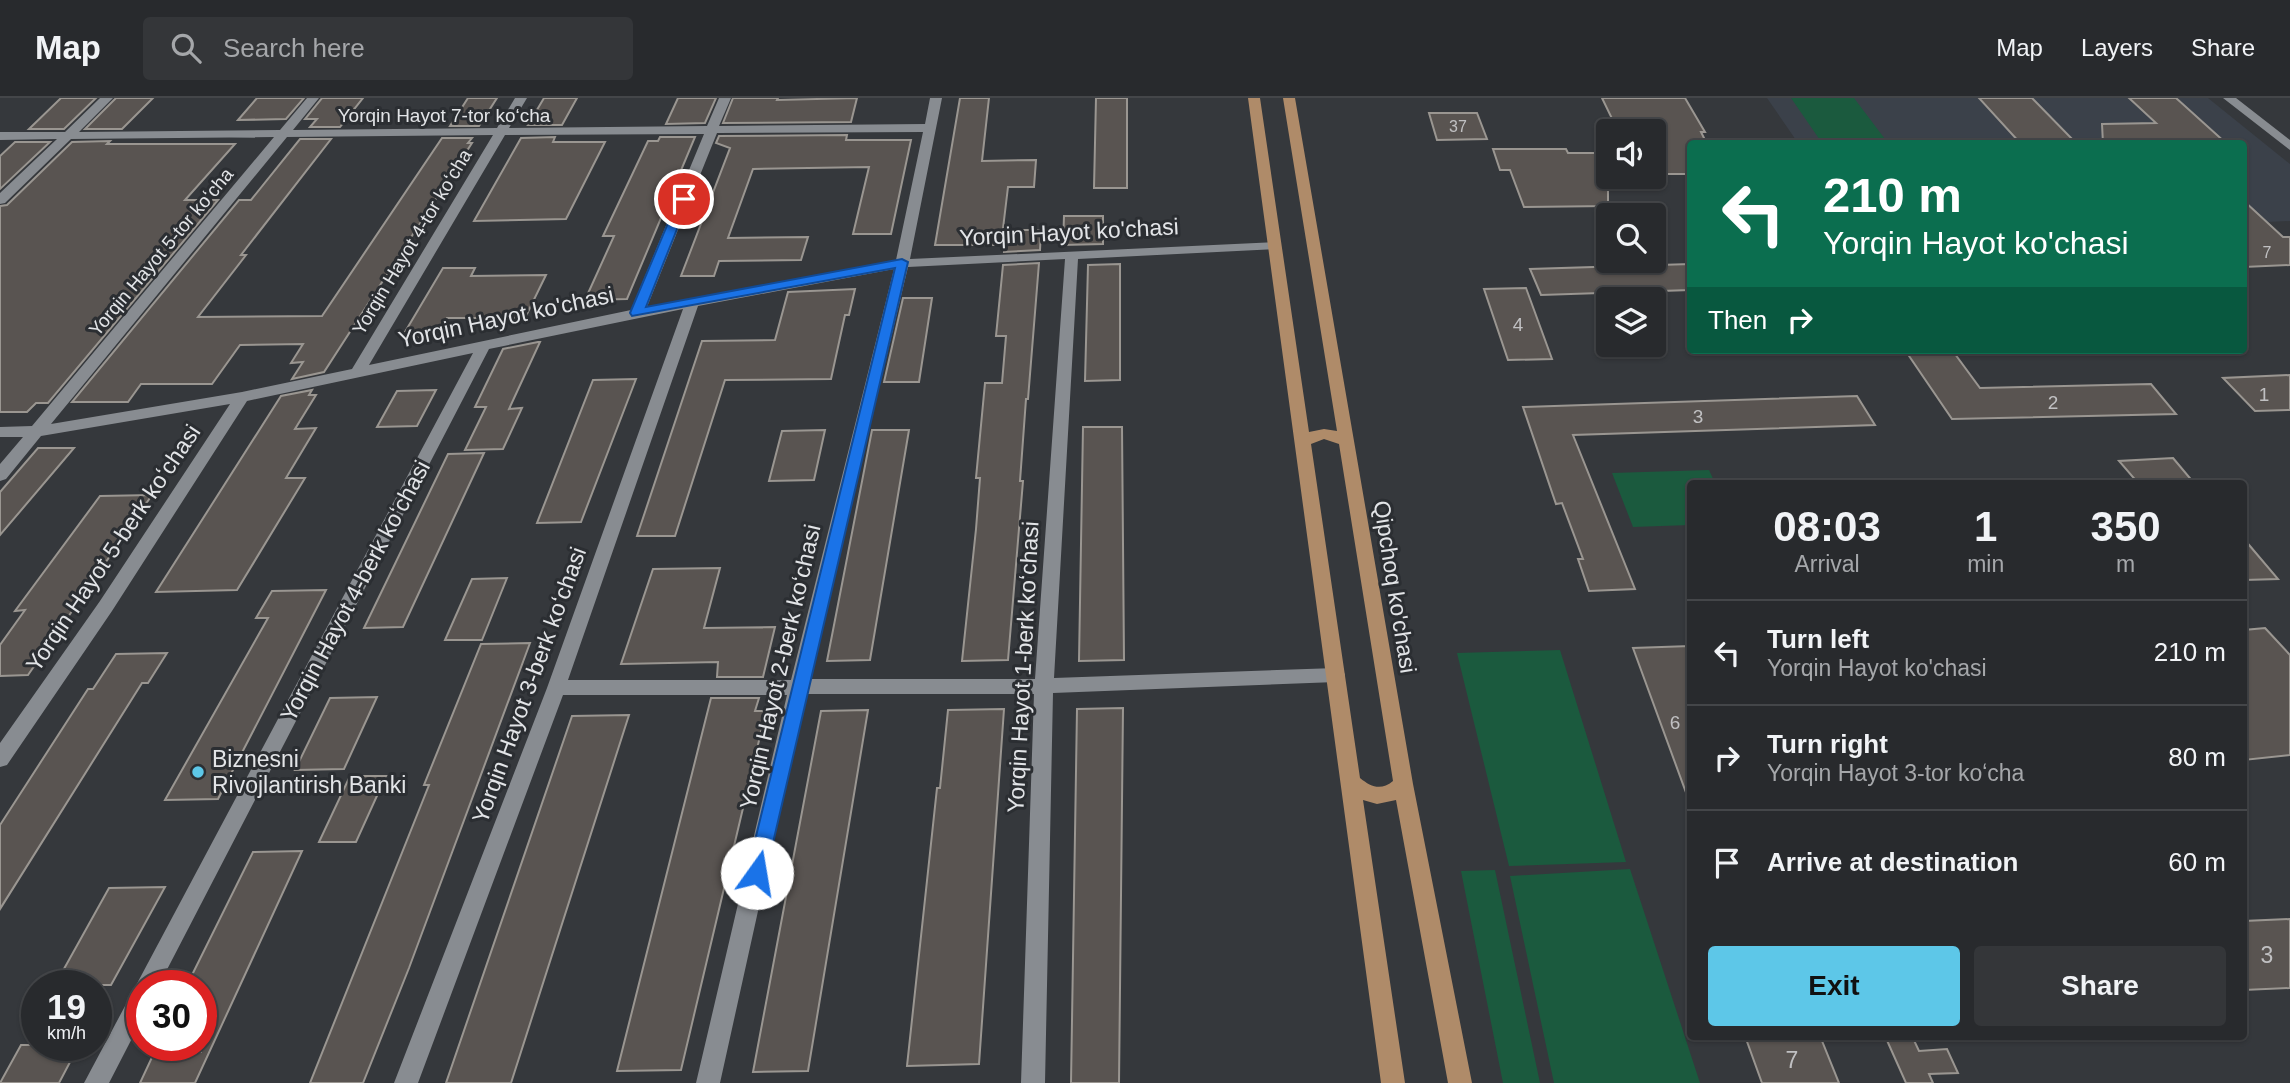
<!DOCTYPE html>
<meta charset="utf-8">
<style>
body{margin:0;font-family:Helvetica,sans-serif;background:#343639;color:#f1f3f6;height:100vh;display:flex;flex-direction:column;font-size:26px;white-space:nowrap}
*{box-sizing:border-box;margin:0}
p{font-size:23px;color:#a5a7aa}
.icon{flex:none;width:38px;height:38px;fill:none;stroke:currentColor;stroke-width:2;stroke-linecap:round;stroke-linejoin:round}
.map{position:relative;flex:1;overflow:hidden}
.panel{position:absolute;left:1687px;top:382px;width:560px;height:560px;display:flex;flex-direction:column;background:#282a2d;border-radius:7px;box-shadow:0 2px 5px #0004,0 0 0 2px #444649}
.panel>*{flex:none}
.guide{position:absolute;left:1687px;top:42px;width:560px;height:214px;border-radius:7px;box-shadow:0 2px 5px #0004,0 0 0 2px #444649;background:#0b6e4f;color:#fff;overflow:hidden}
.fabs{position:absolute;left:1596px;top:21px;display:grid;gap:14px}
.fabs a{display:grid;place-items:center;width:70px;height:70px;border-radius:7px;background:#282a2d;box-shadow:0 2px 5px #0004,0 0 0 2px #444649;font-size:35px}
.speed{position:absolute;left:21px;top:872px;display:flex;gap:14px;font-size:35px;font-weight:700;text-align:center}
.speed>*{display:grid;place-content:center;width:91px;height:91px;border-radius:50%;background:#282a2d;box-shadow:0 2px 5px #0004,0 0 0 2px #444649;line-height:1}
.speed small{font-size:18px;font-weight:400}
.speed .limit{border:10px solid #d22;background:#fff;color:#111}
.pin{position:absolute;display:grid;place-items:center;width:60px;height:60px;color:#fff;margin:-30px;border:4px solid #fff;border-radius:50%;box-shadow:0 2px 7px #0007}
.me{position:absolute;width:77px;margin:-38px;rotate:13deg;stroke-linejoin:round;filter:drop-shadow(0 0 5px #0008)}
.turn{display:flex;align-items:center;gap:24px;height:147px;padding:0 21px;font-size:32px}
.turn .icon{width:91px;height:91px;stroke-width:2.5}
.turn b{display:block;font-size:49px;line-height:60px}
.then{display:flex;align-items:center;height:66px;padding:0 21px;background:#0003;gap:14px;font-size:26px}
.eta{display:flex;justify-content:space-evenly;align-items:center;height:119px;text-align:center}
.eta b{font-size:42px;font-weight:700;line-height:49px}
.button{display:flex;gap:14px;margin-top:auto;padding:14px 21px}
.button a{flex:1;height:80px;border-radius:7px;background:#5dc7e8;color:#111;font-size:28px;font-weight:700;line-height:80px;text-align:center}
.button a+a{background:#343639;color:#f1f3f6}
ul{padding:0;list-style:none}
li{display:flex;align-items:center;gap:21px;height:105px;padding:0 21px;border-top:2px solid #444649}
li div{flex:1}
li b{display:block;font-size:26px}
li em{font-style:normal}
header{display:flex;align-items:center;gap:42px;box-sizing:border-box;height:98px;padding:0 35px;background:#282a2d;border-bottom:2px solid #444649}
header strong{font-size:33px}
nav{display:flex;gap:38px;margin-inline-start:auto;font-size:24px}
.search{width:490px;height:63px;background:#343639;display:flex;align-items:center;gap:18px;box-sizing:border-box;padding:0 24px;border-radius:7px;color:#a5a7aa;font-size:26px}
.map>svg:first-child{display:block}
.built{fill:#3b414a}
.green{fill:#1b5a3e}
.building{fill:#595451;stroke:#9a9691;stroke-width:2}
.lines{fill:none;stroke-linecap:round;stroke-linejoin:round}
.minor{fill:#888c91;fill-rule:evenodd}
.major{fill:#af8b69;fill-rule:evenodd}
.route{fill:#1a73e8;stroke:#114b97;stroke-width:2}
.poi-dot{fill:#5dc7e8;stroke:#2b2e32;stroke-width:2.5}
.labels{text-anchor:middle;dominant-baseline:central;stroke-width:6;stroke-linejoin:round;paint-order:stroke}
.far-number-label{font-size:16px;fill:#c0c0c2}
.far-street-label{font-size:19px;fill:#e2e4e7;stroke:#2b2e32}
.number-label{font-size:19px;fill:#c0c0c2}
.street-label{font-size:23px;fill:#e2e4e7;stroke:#2b2e32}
.poi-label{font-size:23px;fill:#e2e4e7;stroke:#2b2e32;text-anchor:start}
.near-number-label{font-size:23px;fill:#c0c0c2}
</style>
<header>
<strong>Map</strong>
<div class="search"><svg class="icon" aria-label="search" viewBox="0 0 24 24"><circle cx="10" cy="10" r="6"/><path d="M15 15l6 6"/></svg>Search here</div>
<nav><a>Map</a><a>Layers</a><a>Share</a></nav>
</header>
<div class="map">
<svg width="2290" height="985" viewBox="0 0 2290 985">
<rect width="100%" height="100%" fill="#35383c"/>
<path class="built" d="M1767,0H2208L2290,66V123L2244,125V46L1798,45Z"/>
<path class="green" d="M1791,0H1854L1888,45H1822Z
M1709,372L1715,385H1690V427L1633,429L1612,375Z
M1560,552L1626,764L1509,768L1457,555Z
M1630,771L1700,985H1554L1510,778Z
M1495,772L1540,985H1503L1461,773Z"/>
<path class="building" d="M61,0H96L64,31H29Z
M116,0H153L122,31H85Z
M257,0H304L286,21L238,22Z
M322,0H363L340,29H310L317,21H305Z
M468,0H497L479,28H450Z
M544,0H577L562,27H528Z
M678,0H716L705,25L666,26Z
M733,0H778L777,2L857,0L851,24L723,25Z
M960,0H989L982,63L1036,62L1034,89H1008L1001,147H935Z
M1096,0H1127V90H1094Z
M1602,0H1685L1705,34H1701L1707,46H1690V76H1654V33H1618Z
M1979,0H2032L2077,46H2021Z
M2129,0H2176L2227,46H2103L2102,26L2156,25Z
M1429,15H1477L1487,41L1437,42Z
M847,37L846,42H911L891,136H853L869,69L753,71L728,140L808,139L801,162L719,163L714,178H681L730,50L716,45L719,38Z
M555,39L553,44H605L566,121L474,123L521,40Z
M660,39H695L627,201L585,202L614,138H603L648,43H658Z
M442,40H472L468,45H472L324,274L292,281L303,264L291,265L303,246L240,247L212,286H141L128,304H72L239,102H251L300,41H331L241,157H246L198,219L322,218Z
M110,43L107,46H235L185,102H218L48,305H36L27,314H0V108L7,107L72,44Z
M15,44H50L0,91V58Z
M1493,51H1566L1568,55H1608V108L1524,109L1510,72H1500Z
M2244,103L2283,139H2290V167L2244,169Z
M1064,118H1103V146L1063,147Z
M1006,132H1041L1040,152L1004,154Z
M1039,165L1028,301H1026L1020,383H1023L1008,562L962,563L976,431L980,380H976L985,285H1002L1006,238H996L1003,167Z
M1120,166V282L1085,283L1088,167Z
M1690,166V192L1541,197L1530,171Z
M443,170H475L471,178L546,177L525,220H447L436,239H402Z
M1526,190L1552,261L1508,262L1484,191Z
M855,191L849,217H845L831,281L725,282L675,438H637L702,243L775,242L788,194Z
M903,200H932L919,284H884Z
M538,244H540L509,311L522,310L503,351L465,352L486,309H475L503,251Z
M1905,252H1952L1980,290L2151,286L2176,316L1952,321Z
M2290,277V312L2255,313L2223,280Z
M636,281L581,424L537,425L593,282Z
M312,292L309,297H316L295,331L316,330L286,380H305L237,492L156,494L281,298Z
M436,292L417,328L377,329L397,293Z
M1857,298L1875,327L1573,337L1635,491L1589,493L1578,461H1583L1562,405L1556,406L1523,309Z
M1083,329H1122L1124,562L1079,563Z
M825,332L814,382L769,383L782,333Z
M872,332H909L870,562L827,563Z
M38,350H74L0,437V394Z
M484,355L403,529L364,530L448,356Z
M2173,360L2194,385H2138L2119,363Z
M152,397L28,577L0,578V547L25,512L15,513L100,398Z
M2244,441L2278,481L2244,482Z
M720,470L704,530L775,529L763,579H717L718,564L621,566L653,471Z
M507,480L482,542H445L472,481Z
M326,492L218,701L165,702L268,520H256L272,493Z
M2265,530L2290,557V657L2244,662V532Z
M530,545L409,870L363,985H310L429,687H424L481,546Z
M1690,548V700H1688L1633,550Z
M167,555L148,585H142L0,811V727L88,591H93L116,556Z
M377,599L344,671L295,672L330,600Z
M711,600H759L755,613H766L681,972L617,973Z
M1123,610L1119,985H1071L1077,611Z
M1004,611L979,966L907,968L937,690H940L948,612Z
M868,612L808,973L753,974L821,613Z
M629,617L511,985H446L572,618Z
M350,678H386L356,744H319Z
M302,753L195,985H140L154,955L201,954V887H187L253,754Z
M165,789L111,887H55L109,790Z
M2290,821V890L2244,892V823Z
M1745,938H1820L1839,985H1762Z
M1885,938H1912L1919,953L1947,951L1958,975L1929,976L1933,985H1906Z
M21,947H79L59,985H0Z"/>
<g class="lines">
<path class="minor" d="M100,0H113L79,34L280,32L307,0H319L293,32L497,30L515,0H527L509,30L707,28L719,0H731L719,28L925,26L930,0H942L910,161L1280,144V150L1275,151L1078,161L1054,580L1336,570L1343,572L1345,577L1343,582L1336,584L1053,595L1045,985H1021L1034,596H806L720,985H696L787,597H563L418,985H394L547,590L683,211L489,251L159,887H142V921L109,985H84L473,255L247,303L112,513L7,667L0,669V645L100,503L230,306L41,338L6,381L0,383V366L23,339H0V329L32,328L274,39L71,41L5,105L0,106V95L57,41L0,42V34H65ZM923,34L896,162L647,209L717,35ZM704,36L631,212L369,267L505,37ZM493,37L352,271L242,294L51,326L287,39ZM1065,161L1035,581H809L908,169ZM894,171L791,582H568L698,208Z
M2223,0H2236L2290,42V52Z"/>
<path class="major" d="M1248,0H1260L1309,334L1324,331L1337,333L1283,0H1295L1413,686L1472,985H1448L1396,702L1377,706L1363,702L1405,985H1381ZM1324,341L1339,346L1393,683C1381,693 1371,689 1360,680L1311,346Z"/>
</g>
<path class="route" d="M679,99L689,101L646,209L902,161L908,164L766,775L763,781L757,783L750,781L747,775L895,170L632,218L630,215Z"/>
<circle class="poi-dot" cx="198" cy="674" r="7"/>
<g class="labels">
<g class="far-number-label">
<text x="1458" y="28">37</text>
<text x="2267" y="154">7</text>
</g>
<g class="far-street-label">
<text x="444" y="17">Yorqin Hayot 7-tor koʻcha</text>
<text transform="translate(412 144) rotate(-59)">Yorqin Hayot 4-tor koʻcha</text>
<text transform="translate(161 154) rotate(-50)">Yorqin Hayot 5-tor koʻcha</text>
</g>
<g class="number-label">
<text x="1518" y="226">4</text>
<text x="2264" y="296">1</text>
<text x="2053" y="304">2</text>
<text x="1698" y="318">3</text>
<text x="1675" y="624">6</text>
</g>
<g class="street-label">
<text transform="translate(1069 134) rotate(-3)">Yorqin Hayot ko'chasi</text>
<text transform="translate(506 219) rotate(-12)">Yorqin Hayot ko'chasi</text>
<text transform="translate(113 450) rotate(-56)">Yorqin Hayot 5-berk koʻchasi</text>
<text transform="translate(1395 489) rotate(81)">Qipchoq ko'chasi</text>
<text transform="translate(355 493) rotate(-62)">Yorqin Hayot 4-berk koʻchasi</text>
<text transform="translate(780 569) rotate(-77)">Yorqin Hayot 2-berk koʻchasi</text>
<text transform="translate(1023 569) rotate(-87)">Yorqin Hayot 1-berk koʻchasi</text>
<text transform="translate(529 587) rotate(-70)">Yorqin Hayot 3-berk koʻchasi</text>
</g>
<g class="poi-label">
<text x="212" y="661">Biznesni<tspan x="212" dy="26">Rivojlantirish Banki</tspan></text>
</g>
<g class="near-number-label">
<text x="2267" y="857">3</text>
<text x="1792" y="962">7</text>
</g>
</g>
</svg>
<div class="fabs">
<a><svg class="icon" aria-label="sound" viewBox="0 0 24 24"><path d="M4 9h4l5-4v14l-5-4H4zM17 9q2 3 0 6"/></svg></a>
<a><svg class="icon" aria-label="search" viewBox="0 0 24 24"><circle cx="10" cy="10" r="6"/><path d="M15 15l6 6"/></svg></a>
<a><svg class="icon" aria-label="layers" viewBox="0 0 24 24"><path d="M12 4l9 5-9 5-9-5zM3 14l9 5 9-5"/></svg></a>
</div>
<div class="speed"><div>19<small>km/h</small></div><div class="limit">30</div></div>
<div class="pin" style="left:684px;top:101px;background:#d93025"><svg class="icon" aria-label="arrive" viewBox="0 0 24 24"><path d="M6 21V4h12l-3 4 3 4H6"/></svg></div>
<svg class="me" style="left:757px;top:775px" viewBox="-20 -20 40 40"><circle r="19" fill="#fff"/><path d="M0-13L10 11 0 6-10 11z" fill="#1a73e8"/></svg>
<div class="guide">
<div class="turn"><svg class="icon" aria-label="left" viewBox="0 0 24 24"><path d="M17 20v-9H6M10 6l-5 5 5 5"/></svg><div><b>210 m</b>Yorqin Hayot ko'chasi</div></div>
<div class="then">Then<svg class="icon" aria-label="right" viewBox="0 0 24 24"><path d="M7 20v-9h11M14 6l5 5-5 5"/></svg></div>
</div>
<section class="panel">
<div class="eta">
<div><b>08:03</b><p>Arrival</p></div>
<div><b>1</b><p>min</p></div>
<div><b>350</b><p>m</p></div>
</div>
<ul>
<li><svg class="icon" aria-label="left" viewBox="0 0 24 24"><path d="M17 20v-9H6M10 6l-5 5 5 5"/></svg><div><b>Turn left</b><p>Yorqin Hayot ko'chasi</p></div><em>210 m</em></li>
<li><svg class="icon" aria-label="right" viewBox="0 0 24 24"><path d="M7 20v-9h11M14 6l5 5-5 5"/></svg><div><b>Turn right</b><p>Yorqin Hayot 3-tor koʻcha</p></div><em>80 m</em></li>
<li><svg class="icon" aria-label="arrive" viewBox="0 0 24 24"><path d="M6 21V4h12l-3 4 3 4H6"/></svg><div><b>Arrive at destination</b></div><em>60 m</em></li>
</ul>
<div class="button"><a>Exit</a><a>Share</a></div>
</section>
</div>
